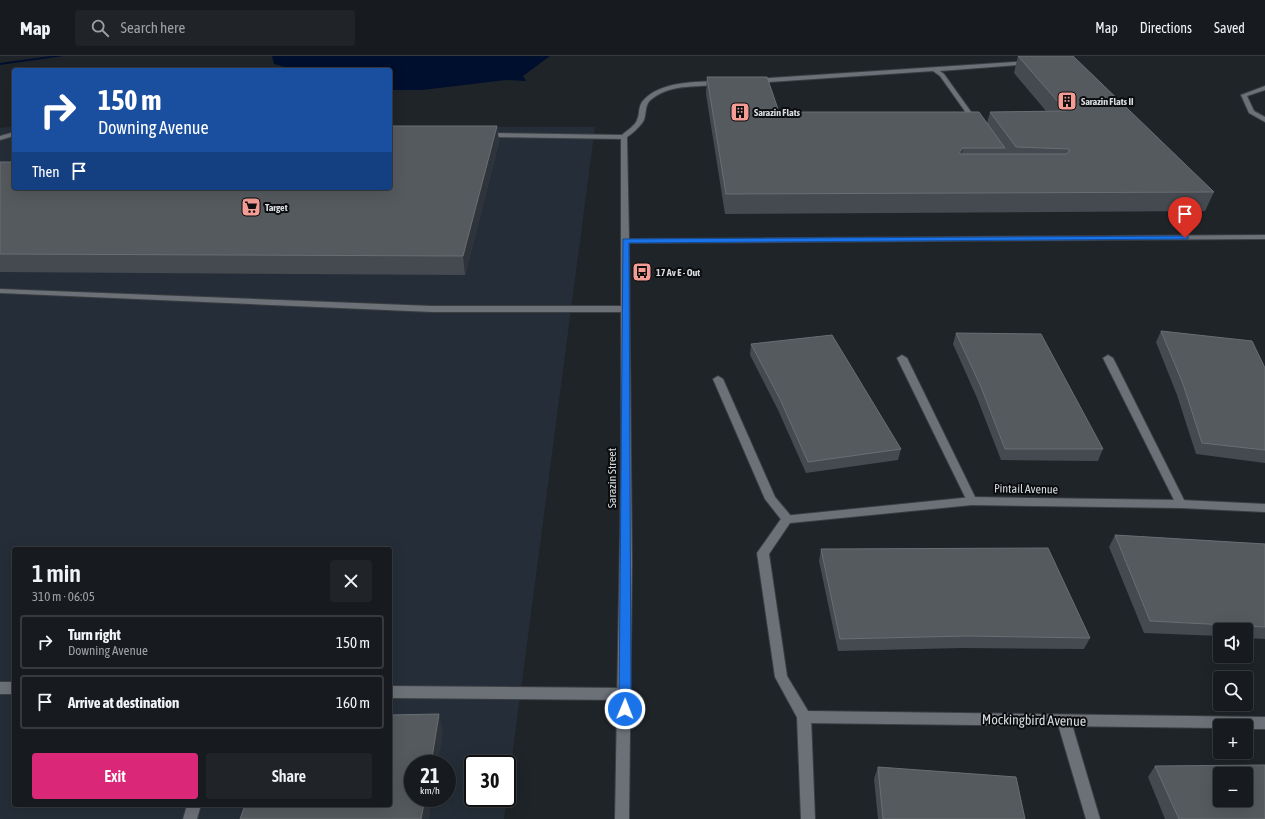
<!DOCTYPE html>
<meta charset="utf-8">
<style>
body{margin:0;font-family:"Asap Condensed",sans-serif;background:#202428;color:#f1f3f6;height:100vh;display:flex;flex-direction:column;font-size:15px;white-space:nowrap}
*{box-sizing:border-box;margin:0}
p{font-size:13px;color:#9ea1a4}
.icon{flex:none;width:22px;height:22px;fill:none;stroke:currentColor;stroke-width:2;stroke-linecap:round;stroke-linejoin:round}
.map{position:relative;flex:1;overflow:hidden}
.side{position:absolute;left:12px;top:491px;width:380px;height:260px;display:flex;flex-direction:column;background:#171b1f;border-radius:4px;box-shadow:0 4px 16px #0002,0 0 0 1px #36393d}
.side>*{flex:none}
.hud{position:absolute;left:12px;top:12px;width:380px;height:122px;border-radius:4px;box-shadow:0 4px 16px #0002,0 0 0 1px #36393d;background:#1a4fa0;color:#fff;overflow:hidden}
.tools{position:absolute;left:1213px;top:567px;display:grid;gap:8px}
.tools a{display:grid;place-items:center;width:40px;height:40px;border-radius:4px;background:#171b1f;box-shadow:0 4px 16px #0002,0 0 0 1px #36393d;font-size:20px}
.speed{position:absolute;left:404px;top:699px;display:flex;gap:8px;font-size:20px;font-weight:700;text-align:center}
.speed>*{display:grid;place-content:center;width:52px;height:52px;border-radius:50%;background:#171b1f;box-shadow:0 4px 16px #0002,0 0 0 1px #36393d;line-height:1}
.speed small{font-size:10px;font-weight:400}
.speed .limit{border:2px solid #111;border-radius:6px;background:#fff;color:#111}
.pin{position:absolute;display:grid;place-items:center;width:34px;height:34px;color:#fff;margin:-41px -17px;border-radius:50% 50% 50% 0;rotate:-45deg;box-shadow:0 0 4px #0007}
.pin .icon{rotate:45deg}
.me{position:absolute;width:44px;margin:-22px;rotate:1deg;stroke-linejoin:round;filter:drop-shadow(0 0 3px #0008)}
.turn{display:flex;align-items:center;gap:14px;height:84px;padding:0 20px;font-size:18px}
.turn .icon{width:52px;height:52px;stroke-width:2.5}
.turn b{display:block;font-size:28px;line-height:34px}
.then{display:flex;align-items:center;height:38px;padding:0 20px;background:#0003;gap:8px;font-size:15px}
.round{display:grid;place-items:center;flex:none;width:42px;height:42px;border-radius:4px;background:#202428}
.summary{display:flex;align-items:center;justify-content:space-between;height:68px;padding:0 20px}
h1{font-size:24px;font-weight:600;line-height:30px}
.cta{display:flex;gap:8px;margin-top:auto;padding:8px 20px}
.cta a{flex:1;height:46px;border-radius:4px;background:#db2777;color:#fff;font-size:16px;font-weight:600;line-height:46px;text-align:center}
.cta a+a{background:#202428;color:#f1f3f6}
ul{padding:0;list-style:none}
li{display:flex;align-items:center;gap:12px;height:54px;margin:0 8px 6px;padding:0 12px;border:2px solid #36393d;border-radius:4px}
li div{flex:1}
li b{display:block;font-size:15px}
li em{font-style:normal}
header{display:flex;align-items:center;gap:24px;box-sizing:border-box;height:56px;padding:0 20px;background:#171b1f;border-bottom:1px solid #36393d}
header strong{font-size:19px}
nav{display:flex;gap:22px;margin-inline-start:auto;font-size:14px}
.search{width:280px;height:36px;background:#202428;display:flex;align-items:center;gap:10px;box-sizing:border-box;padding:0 14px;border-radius:4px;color:#9ea1a4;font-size:15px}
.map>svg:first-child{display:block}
.built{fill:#252e38;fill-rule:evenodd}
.water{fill:#000f2e}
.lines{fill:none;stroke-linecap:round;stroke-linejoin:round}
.stream{fill:#000f2e;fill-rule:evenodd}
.service-casing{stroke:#3b3e43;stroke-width:2}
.minor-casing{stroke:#3b3e43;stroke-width:2}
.service{fill:#6c7178;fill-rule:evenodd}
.minor{fill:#6c7178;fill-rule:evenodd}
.wall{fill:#454a50}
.shaded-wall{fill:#2f343a}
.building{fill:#555a5f;stroke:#696e73;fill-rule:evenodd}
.route{fill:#1a73e8;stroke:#114b97}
.labels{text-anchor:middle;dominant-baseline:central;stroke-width:4;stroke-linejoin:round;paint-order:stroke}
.far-poi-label{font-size:10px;font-weight:bold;fill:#d8dbdf;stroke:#0b0d0f;text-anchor:start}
.street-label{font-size:12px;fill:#d8dbdf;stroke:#0b0d0f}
.near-street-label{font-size:14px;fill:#d8dbdf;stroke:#0b0d0f}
</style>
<header>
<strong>Map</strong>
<div class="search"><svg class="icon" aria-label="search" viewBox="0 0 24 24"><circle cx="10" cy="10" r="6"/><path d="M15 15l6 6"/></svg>Search here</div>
<nav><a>Map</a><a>Directions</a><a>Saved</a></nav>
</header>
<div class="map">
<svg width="1265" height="763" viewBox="0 0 1265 763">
<rect width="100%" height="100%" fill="#1f2429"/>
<path class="built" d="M14,70V132H390V71H595L507,739V708H473V742H507L504,763H0V72ZM14,493H390V749H14ZM413,708H447V742H413Z"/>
<path class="water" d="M272,0H550L523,20L526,25L506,24L422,34H390V14H295L274,8Z"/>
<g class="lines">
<path class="stream" d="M51,0H64L0,9V7Z"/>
<defs>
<path id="service" d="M1030,5L1032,6V8L940,15L944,18L979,67L976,69L974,68L940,20L933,15L754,27L751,25L754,23Z
M720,25L723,27L722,28C699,32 673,27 653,42C644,48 647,55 644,64C641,70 630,80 624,83L486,81L483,79L486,77L622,79C627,74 635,70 637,64C640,58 638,52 642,46C659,25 695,26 720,25Z
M14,76V80L0,84V80Z
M0,233L432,250H625L629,253L625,256H432L0,237Z
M902,299L907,302L977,445L976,448H968L967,445L897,302Z
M1108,299L1113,302L1186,448L1185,451H1177L1176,448L1103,302Z
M718,320L723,323L775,441L791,460L792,463L791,466H783L765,443L713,323Z
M0,626H14V638H0Z
M390,630L625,632L630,634L632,638L630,642L625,644L390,642Z
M804,655L809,657L811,661L815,763H801L797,661L799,657Z
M1064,659L1069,661L1071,665L1100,763H1086L1057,665L1059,661Z
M187,749H201L197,763H183Z"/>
<path id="minor" d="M1265,30V34L1247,40L1254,55L1265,61V66L1249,57L1241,39Z
M624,79L627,81L629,183L1265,179V183L629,187L632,507L629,763H615L621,422V81Z
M972,441L1181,444L1265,448V456L1181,452L972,449L790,467L769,498L787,620L808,655L1265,661V673H1246V670H1220V672L804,667L799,665L775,621L757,497L783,460Z"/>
</defs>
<use href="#service" class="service-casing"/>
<use href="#minor" class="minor-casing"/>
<use href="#service" class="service"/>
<use href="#minor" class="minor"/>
</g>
<path class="wall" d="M1018,0L1214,136L1205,155L725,158L706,38L707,21L779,56L987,67L990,56L1046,55L1014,17Z
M497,70L499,86L465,219L0,216V106H14Z
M1161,275L1265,312V407L1196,398L1177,339L1156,286Z
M956,277L1103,393L1098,405L1001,404L977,342L953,288Z
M751,288L901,393L898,404L806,417L778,354L750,299Z
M1115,479L1265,488V583L1246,582V574H1220V580L1144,577L1109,491Z
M821,493L1090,582L1084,593L961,592L838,595L819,505Z
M1155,710L1265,763H1165L1148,721Z
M878,711L1025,763H878L874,723Z"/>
<path class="shaded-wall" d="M497,70L499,86L465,219L463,200Z
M963,92L959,110L960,95Z
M439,658L443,675L438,708H431Z
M425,742H432L429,763H421Z"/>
<path class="building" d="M1018,0H1073L1214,136L726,138L707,21H767L779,56H979L1005,92H963L960,95V98H1066L1069,96V93L1016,91L990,56L1066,55Z
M390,70H497L463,200L0,198V106H14V132H390Z
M1161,275L1252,285L1265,312V394L1202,387L1183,328Z
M956,277L1041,278L1103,393H1005L981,331Z
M832,279L901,393L808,406L780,343L751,288Z
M1115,479L1265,488V571L1150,565Z
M1048,492L1090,582L966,580L840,583L821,493Z
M439,658L431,708H413V742H425L421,763H240L245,749H390V659Z
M1265,709V763H1179L1155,710ZM1220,718H1246V744H1220Z
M878,711L1016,721L1025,763H883Z"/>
<path class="route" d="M1185,180H1188V183L629,187L631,653L629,657L625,659L620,657L619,653L623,183Z"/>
<defs>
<symbol id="building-square" viewBox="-11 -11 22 22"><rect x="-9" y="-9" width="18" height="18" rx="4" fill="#f59c95" stroke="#0b0d0f"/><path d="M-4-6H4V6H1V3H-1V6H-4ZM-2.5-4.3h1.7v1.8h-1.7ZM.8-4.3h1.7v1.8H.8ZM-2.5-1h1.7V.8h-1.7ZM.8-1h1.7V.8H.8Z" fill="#111"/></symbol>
<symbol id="supermarket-square" viewBox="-11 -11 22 22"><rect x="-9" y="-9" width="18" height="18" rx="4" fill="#f59c95" stroke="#0b0d0f"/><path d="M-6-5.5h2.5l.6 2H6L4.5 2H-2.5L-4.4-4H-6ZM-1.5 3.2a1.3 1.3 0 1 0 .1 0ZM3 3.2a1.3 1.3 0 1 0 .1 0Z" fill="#111"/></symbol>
<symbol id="bus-square" viewBox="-11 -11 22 22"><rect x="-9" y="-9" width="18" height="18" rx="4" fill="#f59c95" stroke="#0b0d0f"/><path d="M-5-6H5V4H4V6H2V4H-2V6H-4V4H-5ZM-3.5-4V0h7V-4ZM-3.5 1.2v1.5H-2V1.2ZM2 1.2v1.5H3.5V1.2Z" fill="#111"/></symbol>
</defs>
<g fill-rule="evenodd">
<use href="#building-square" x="1056" y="34" width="22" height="22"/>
<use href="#building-square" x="729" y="45" width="22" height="22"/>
<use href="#supermarket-square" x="240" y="140" width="22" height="22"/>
<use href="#bus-square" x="631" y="205" width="22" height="22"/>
</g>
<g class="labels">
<g class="far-poi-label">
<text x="1081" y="45">Sarazin Flats II</text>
<text x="754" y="56">Sarazin Flats</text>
<text x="265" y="151">Target</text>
<text x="656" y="216">17 Av E - Out</text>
</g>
<g class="street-label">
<text transform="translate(612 422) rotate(-90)">Sarazin Street</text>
<text transform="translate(1026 433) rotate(1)">Pintail Avenue</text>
</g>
<g class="near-street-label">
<text transform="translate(1034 664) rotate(1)">Mockingbird Avenue</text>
</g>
</g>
</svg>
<div class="tools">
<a><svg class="icon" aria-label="sound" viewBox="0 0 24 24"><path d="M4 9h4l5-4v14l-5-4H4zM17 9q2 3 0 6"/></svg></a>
<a><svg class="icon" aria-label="search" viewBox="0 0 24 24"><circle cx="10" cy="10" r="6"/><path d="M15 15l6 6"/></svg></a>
<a>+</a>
<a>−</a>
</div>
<div class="speed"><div>21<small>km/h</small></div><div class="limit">30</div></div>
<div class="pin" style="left:1185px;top:182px;background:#d93025"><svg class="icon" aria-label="arrive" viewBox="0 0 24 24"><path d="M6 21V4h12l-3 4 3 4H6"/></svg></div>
<svg class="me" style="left:625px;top:653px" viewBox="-20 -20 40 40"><circle r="17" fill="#1a73e8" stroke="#fff" stroke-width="3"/><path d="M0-11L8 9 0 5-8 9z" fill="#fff"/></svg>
<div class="hud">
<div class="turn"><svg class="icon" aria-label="right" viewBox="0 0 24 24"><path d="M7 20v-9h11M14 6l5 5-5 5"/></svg><div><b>150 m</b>Downing Avenue</div></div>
<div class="then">Then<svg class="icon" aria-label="arrive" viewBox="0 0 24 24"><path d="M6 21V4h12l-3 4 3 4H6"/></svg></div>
</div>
<section class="side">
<div class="summary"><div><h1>1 min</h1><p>310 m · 06:05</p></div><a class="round"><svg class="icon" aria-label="close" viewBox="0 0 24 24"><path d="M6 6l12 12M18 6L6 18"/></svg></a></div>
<ul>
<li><svg class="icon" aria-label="right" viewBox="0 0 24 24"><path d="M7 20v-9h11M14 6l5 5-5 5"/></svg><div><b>Turn right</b><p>Downing Avenue</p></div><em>150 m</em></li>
<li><svg class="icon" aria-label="arrive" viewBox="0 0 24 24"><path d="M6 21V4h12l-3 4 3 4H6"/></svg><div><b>Arrive at destination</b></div><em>160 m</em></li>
</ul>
<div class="cta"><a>Exit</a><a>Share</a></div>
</section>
</div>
